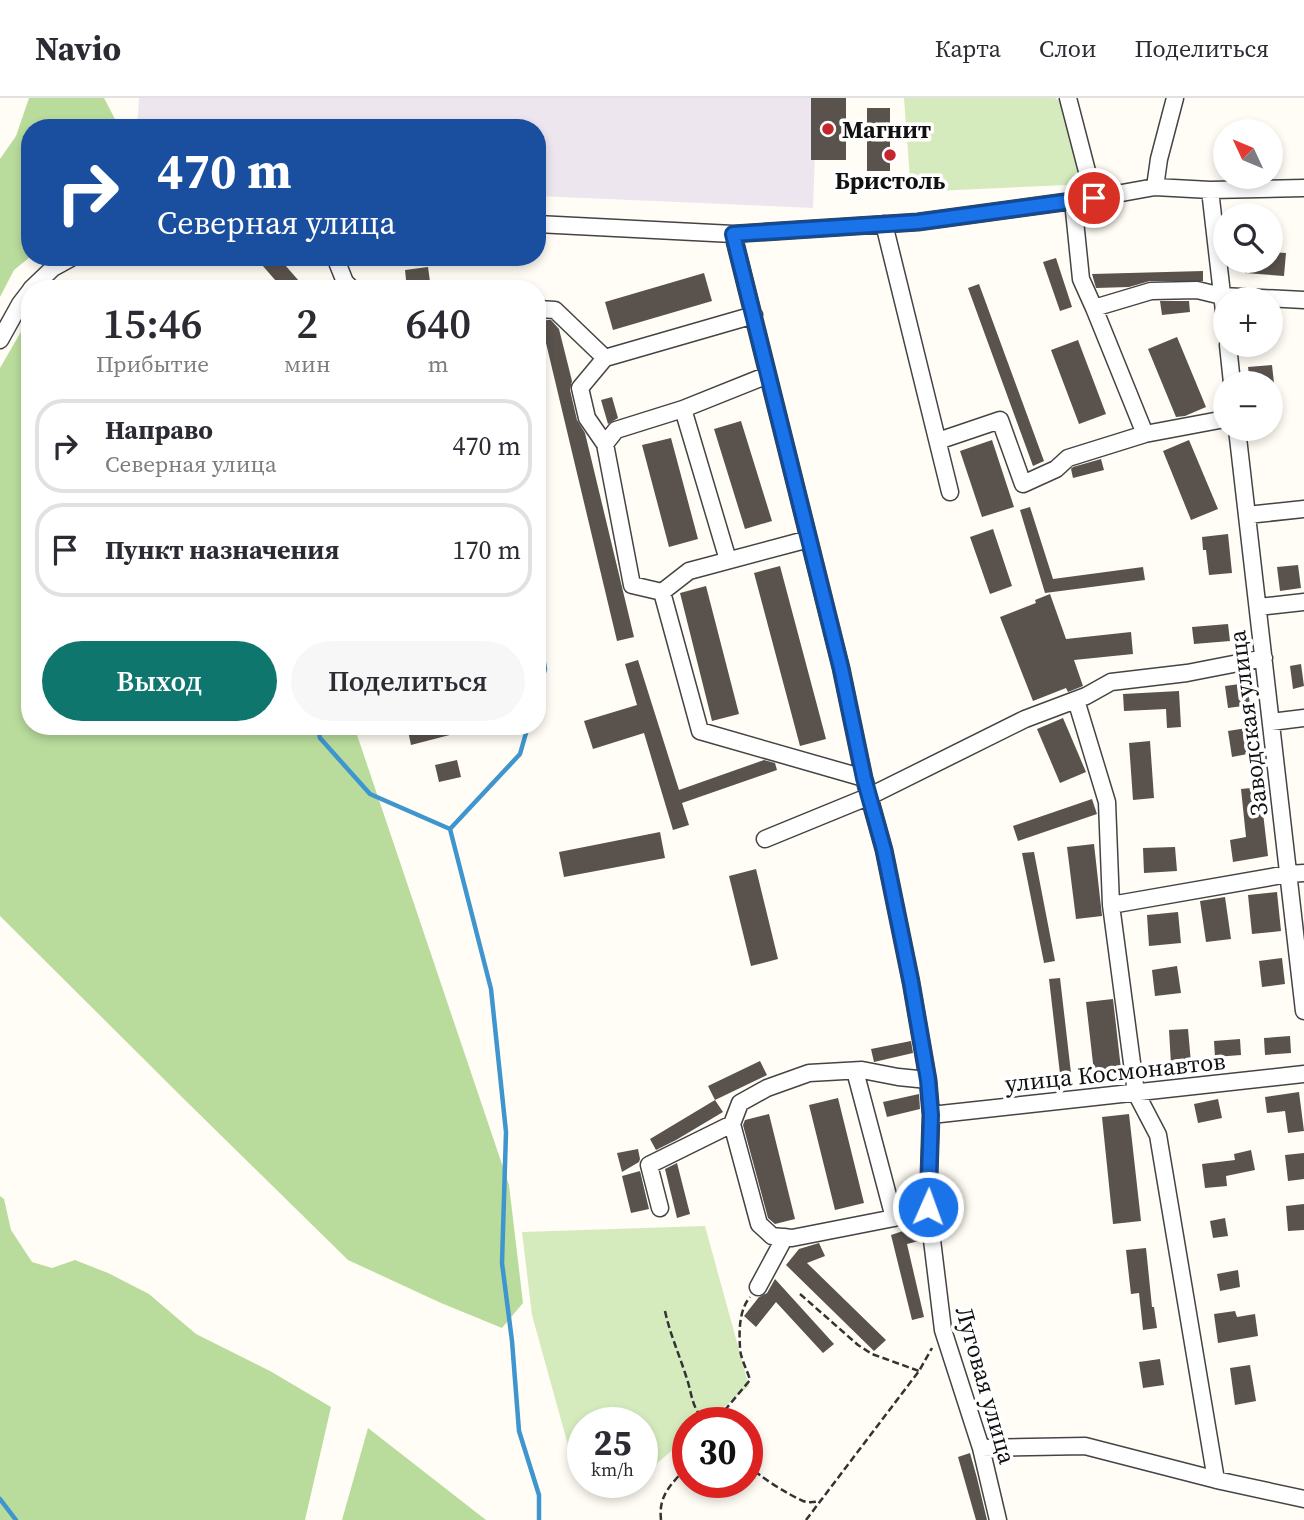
<!DOCTYPE html>
<html lang="ru">
<meta charset="utf-8">
<style>
body{margin:0;font-family:"Source Serif 4",serif;background:#f7f7f7;color:#2b2b33;height:100vh;display:flex;flex-direction:column;font-size:26px;white-space:nowrap}
*{box-sizing:border-box;margin:0}
p{font-size:23px;color:#7c7c81}
.icon{flex:none;width:38px;height:38px;fill:none;stroke:currentColor;stroke-width:2;stroke-linecap:round;stroke-linejoin:round}
.map{position:relative;flex:1;overflow:hidden}
.drawer{position:absolute;left:21px;top:182px;width:525px;height:455px;display:flex;flex-direction:column;background:#fff;border-radius:28px;box-shadow:0 4px 10px #0003}
.drawer>*{flex:none}
.top-card{position:absolute;left:21px;top:21px;width:525px;height:147px;border-radius:28px;box-shadow:0 4px 10px #0003;background:#1a4fa0;color:#fff;overflow:hidden}
.needle{width:46px;rotate:314deg}
.buttons{position:absolute;left:1213px;top:21px;display:grid;gap:14px}
.buttons a{display:grid;place-items:center;width:70px;height:70px;border-radius:50%;background:#fff;box-shadow:0 4px 10px #0003;font-size:35px}
.speed{position:absolute;left:567px;top:1309px;display:flex;gap:14px;font-size:35px;font-weight:700;text-align:center}
.speed>*{display:grid;place-content:center;width:91px;height:91px;border-radius:50%;background:#fff;box-shadow:0 4px 10px #0003;line-height:1}
.speed small{font-size:18px;font-weight:400}
.speed .limit{border:10px solid #d22;background:#fff;color:#111}
.pin{position:absolute;display:grid;place-items:center;width:60px;height:60px;color:#fff;margin:-30px;border:4px solid #fff;border-radius:50%;box-shadow:0 2px 7px #0007}
.me{position:absolute;width:77px;margin:-38px;rotate:2deg;stroke-linejoin:round;filter:drop-shadow(0 0 5px #0008)}
.turn{display:flex;align-items:center;gap:24px;height:147px;padding:0 21px;font-size:32px}
.turn .icon{width:91px;height:91px;stroke-width:2.5}
.turn b{display:block;font-size:49px;line-height:60px}
.eta{display:flex;justify-content:space-evenly;align-items:center;height:119px;text-align:center}
.eta b{font-size:42px;font-weight:600;line-height:49px}
.primary-button{display:flex;gap:14px;margin-top:auto;padding:14px 21px}
.primary-button a{flex:1;height:80px;border-radius:42px;background:#0f766e;color:#fff;font-size:28px;font-weight:600;line-height:80px;text-align:center}
.primary-button a+a{background:#f7f7f7;color:#2b2b33}
ul{padding:0;list-style:none}
li{display:flex;align-items:center;gap:21px;height:94px;margin:0 14px 10px;padding:0 7px;border:4px solid #e1e1e2;border-radius:28px}
li div{flex:1}
li b{display:block;font-size:26px}
li em{font-style:normal}
header{display:flex;align-items:center;gap:42px;box-sizing:border-box;height:98px;padding:0 35px;background:#fff;border-bottom:2px solid #e1e1e2}
header strong{font-size:33px}
nav{display:flex;gap:38px;margin-inline-start:auto;font-size:24px}
.map>svg:first-child{display:block}
.industrial{fill:#eee6ef}
.green{fill:#d5ebbd}
.forest{fill:#b9dc9c}
.lines{fill:none;stroke-linecap:round;stroke-linejoin:round}
.stream{stroke:#3f96cf;stroke-width:4.5}
.building{fill:#5a524d}
.minor-casing{stroke:#444;stroke-width:19}
.path{stroke:#333;stroke-width:2.5;stroke-dasharray:7 3.5;stroke-linecap:butt}
.minor{stroke:#fff;stroke-width:16}
.route-casing{stroke:#114b97;stroke-width:18}
.route{stroke:#1a73e8;stroke-width:12}
.poi-dot{fill:#c4262e;stroke:#fff;stroke-width:2.5}
.labels{text-anchor:middle;dominant-baseline:central;stroke-width:7;stroke-linejoin:round;paint-order:stroke}
.poi-label{font-size:24px;font-weight:bold;fill:#111;stroke:#fff;text-anchor:start}
.street-label{font-size:24px;fill:#111;stroke:#fff}
</style>
<header>
<strong>Navio</strong>
<nav><a>Карта</a><a>Слои</a><a>Поделиться</a></nav>
</header>
<div class="map">
<svg width="1304" height="1422" viewBox="0 0 1304 1422">
<rect width="100%" height="100%" fill="#fffdf5"/>
<path class="industrial" d="M139,0H817L813,110L537,98V30H137Z"/>
<path class="green" d="M904,0H1055L1060,3L1078,72L1067,87L911,94Z
M705,1128L749,1288L705,1325H688V1339L642,1378V1325H583V1368L571,1358L532,1217L522,1134Z"/>
<path class="forest" d="M29,0H104L116,23V30H30V159L14,172L0,199V61L16,38Z
M30,218V628H354L509,1087L523,1205L502,1230L441,1205L348,1162L190,1007L0,818V270Z
M0,1098L4,1101L11,1132L32,1164L52,1170L75,1162L108,1175L149,1196L196,1236L270,1273L331,1309L305,1422H0Z
M368,1330L486,1422H342Z"/>
<g class="lines">
<path class="stream" d="M537,524L545,571L537,598
M317,628L320,640L370,696L450,731
M450,731L491,891L506,1034L502,1165L512,1243L519,1333L539,1397V1422
M450,731L520,656L528,628
M0,1401L16,1422"/>
</g>
<path class="building" d="M811,0H846V62H811Z
M867,10H890V73H867Z
M1270,154L1286,155L1284,178L1245,175L1246,163H1270Z
M255,159H278L306,191H283Z
M1056,160L1072,209L1060,213L1043,164Z
M428,169L431,191H407L405,172Z
M1203,173V183H1150L1129,189L1096,190L1092,176Z
M704,175L712,203L613,232L605,204Z
M979,186L1044,363L1033,368L968,190Z
M1160,203H1189L1190,214L1162,217Z
M547,222H551L559,231L572,283L570,292L577,322L585,335L634,539L617,543L541,224Z
M1177,239L1206,309L1185,318L1176,319L1148,251Z
M1078,242L1106,316L1079,326L1051,252Z
M1272,267L1274,285H1250L1248,269Z
M612,299L618,320L608,326L601,302Z
M741,323L772,423L745,431L714,331Z
M671,340L698,441L669,449L642,347Z
M992,342L1014,409L982,419L960,353Z
M1189,342L1218,411L1191,422L1163,353Z
M1101,361L1104,372L1073,380L1071,371L1073,369Z
M1030,409L1053,481L1143,469L1145,482L1045,495L1020,412Z
M993,431L1012,488L990,496L970,439Z
M1228,436L1232,475L1209,477L1206,452H1203L1202,439Z
M1298,467L1301,490L1280,493L1277,469Z
M780,468L826,641L800,648L754,475Z
M706,488L739,616L712,623L680,495Z
M1050,496L1066,541L1131,534L1133,556L1074,562L1083,588L1068,594L1066,590L1033,603L1000,519L1036,505L1035,502Z
M1228,526L1230,543L1194,546L1192,529Z
M638,562L679,692L764,662L775,665L777,672L682,705L689,727L673,732L644,635L593,651L584,623L637,607L625,566Z
M1301,566L1304,588L1293,591L1290,568Z
M1247,585L1250,607L1228,610L1225,588Z
M1179,593L1181,629L1167,630L1166,611L1124,613L1123,596Z
M1063,620L1086,674L1060,685L1037,631Z
M407,628H469V632L411,647Z
M1253,629L1258,654L1232,659L1228,633Z
M1150,643L1154,700L1133,702L1129,645Z
M457,662L461,679L439,684L435,667Z
M1260,689L1268,758L1233,764L1230,742L1246,739L1241,691Z
M1092,701L1097,716L1018,743L1013,728Z
M660,734L665,760L564,779L559,754Z
M1094,746L1102,818L1076,821L1067,749Z
M1175,749L1177,773L1144,775L1143,750Z
M1034,754L1055,863L1044,865L1022,755Z
M756,771L778,861L751,868L729,778Z
M1277,794L1281,833L1252,836L1248,797Z
M1225,799L1231,841L1206,844L1200,803Z
M1178,814L1181,845L1149,848L1147,817Z
M1282,860L1285,886L1262,889L1259,863Z
M1177,868L1181,895L1155,898L1152,872Z
M1060,880L1071,975L1060,976L1049,881Z
M1113,901L1121,971L1094,974L1086,904Z
M1188,931L1191,965L1171,966L1169,932Z
M1290,938L1291,955L1265,957L1264,940Z
M1240,941L1241,957L1215,959L1214,943Z
M911,943L913,955L874,964L871,951Z
M760,963L767,977L715,1002L708,988Z
M1299,994L1304,1033L1288,1035L1285,1013L1267,1015L1265,999Z
M919,996L920,1011L887,1019L883,1004Z
M838,1000L864,1105L835,1112L809,1007Z
M1218,1001L1222,1020L1198,1025L1194,1006Z
M715,1002L723,1014L676,1042L656,1052L650,1041Z
M769,1016L795,1121L775,1126L768,1120L743,1027L745,1022Z
M1129,1016L1141,1123L1113,1126L1102,1019Z
M638,1051L640,1061L639,1064L622,1074L617,1055Z
M1251,1052L1255,1072L1226,1078L1227,1088L1205,1090L1202,1066L1235,1062L1234,1056Z
M1304,1055V1081L1288,1083L1285,1057Z
M677,1065L690,1116L677,1120L665,1071Z
M640,1073L649,1111L631,1115L622,1078Z
M1304,1106V1132L1288,1133L1286,1108Z
M1225,1120L1228,1138L1213,1140L1210,1123Z
M915,1129L919,1143L907,1146L924,1219L912,1222L891,1137Z
M819,1145L825,1158L807,1165L886,1242L874,1253L786,1167L799,1151Z
M1146,1150L1152,1209H1154L1157,1230L1143,1232L1139,1195L1131,1196L1126,1152Z
M1238,1172L1240,1189L1220,1193L1217,1176Z
M775,1181L834,1246L823,1255L776,1204L756,1229L744,1218L759,1199L767,1195Z
M1235,1213L1237,1219L1255,1216L1258,1238L1218,1245L1214,1216Z
M1160,1261L1164,1287L1143,1290L1139,1264Z
M1250,1267L1256,1303L1235,1307L1230,1270Z
M970,1355L977,1380L987,1422H976L958,1359Z"/>
<g class="lines">
<defs>
<path id="minor" d="M1068,0L1094,100
M1155,89L1159,61L1175,0
M1210,92L1225,222
M1073,103L1081,181L1094,210L1151,193L1197,192L1222,198L1304,202
M537,126L733,136L918,124L1094,100L1155,89L1210,92L1304,90
M884,126L950,394
M733,136L841,570L864,680L884,752L911,884L928,982L931,1017L928,1109L943,1232L981,1350L998,1422
M335,159L345,184L352,191
M31,191L53,170L73,159
M537,211L555,212L605,260
M0,242L20,206L30,193
M1228,247L1232,285
M1237,331L1304,913
M1145,336L1225,321
M938,343L1000,322L1023,386L1056,371L1068,360L1145,336L1094,210
M605,346L587,320L580,290L605,260L754,217
M1247,417L1304,411
M809,441L689,473L662,494L700,633L864,680
M728,462L683,311L768,277
M662,494L632,487L605,346L616,332L683,311
M1258,509L1304,504
M1076,602L1107,704L1111,807L1136,995L1158,1037L1216,1382
M1271,624L1304,620
M765,741L870,698L1025,621L1086,598L1111,584L1187,575L1264,560
M1111,807L1288,776L1304,775
M855,973L894,1120
M931,1017L1304,976
M928,1109L894,1120L792,1140L772,1138L759,1126L732,1026L740,1005L767,990L809,975L862,972L898,979L928,982
M660,1110L649,1067L732,1026
M758,1189L785,1139
M981,1350L1085,1348L1221,1383L1304,1401"/>
</defs>
<use href="#minor" class="minor-casing"/>
<path class="path" d="M800,1196L858,1247L872,1256L919,1273
M665,1213C670,1236 679,1256 686,1278C693,1298 690,1307 706,1325
M708,1325L720,1318L750,1282C747,1271 740,1260 740,1249C739,1233 739,1212 750,1199
M747,1366C758,1378 789,1397 803,1403C809,1405 814,1404 820,1403
M661,1422C658,1395 673,1386 688,1367
M806,1422L919,1273L932,1250"/>
<use href="#minor" class="minor"/>
</g>
<g class="lines">
<defs>
<path id="route" d="M928,1109L931,1017L928,982L911,884L884,752L864,680L841,570L733,136L918,124L1094,100"/>
</defs>
<use href="#route" class="route-casing"/>
<use href="#route" class="route"/>
</g>
<g class="poi-dot">
<circle cx="828" cy="31" r="7"/>
<circle cx="890" cy="57" r="7"/>
</g>
<g class="labels">
<g class="poi-label">
<text x="842" y="31">Магнит</text>
<text x="890" y="82" text-anchor="middle">Бристоль</text>
</g>
<g class="street-label">
<text transform="translate(1248 625) rotate(-97)">Заводская улица</text>
<text transform="translate(1115 974) rotate(-6)">улица Космонавтов</text>
<text transform="translate(986 1287) rotate(74)">Луговая улица</text>
</g>
</g>
</svg>
<div class="buttons">
<a><svg class="needle" viewBox="-14 -14 28 28"><path d="M0-13l5 13h-10z" fill="#e53935"/><path d="M0 13l5-13h-10z" fill="#7c7c81"/></svg></a>
<a><svg class="icon" aria-label="search" viewBox="0 0 24 24"><circle cx="10" cy="10" r="6"/><path d="M15 15l6 6"/></svg></a>
<a>+</a>
<a>−</a>
</div>
<div class="speed"><div>25<small>km/h</small></div><div class="limit">30</div></div>
<div class="pin" style="left:1094px;top:100px;background:#d93025"><svg class="icon" aria-label="arrive" viewBox="0 0 24 24"><path d="M6 21V4h12l-3 4 3 4H6"/></svg></div>
<svg class="me" style="left:928px;top:1109px" viewBox="-20 -20 40 40"><circle r="17" fill="#1a73e8" stroke="#fff" stroke-width="3"/><path d="M0-11L8 9 0 5-8 9z" fill="#fff"/></svg>
<div class="top-card">
<div class="turn"><svg class="icon" aria-label="right" viewBox="0 0 24 24"><path d="M7 20v-9h11M14 6l5 5-5 5"/></svg><div><b>470 m</b>Северная улица</div></div>
</div>
<section class="drawer">
<div class="eta">
<div><b>15:46</b><p>Прибытие</p></div>
<div><b>2</b><p>мин</p></div>
<div><b>640</b><p>m</p></div>
</div>
<ul>
<li><svg class="icon" aria-label="right" viewBox="0 0 24 24"><path d="M7 20v-9h11M14 6l5 5-5 5"/></svg><div><b>Направо</b><p>Северная улица</p></div><em>470 m</em></li>
<li><svg class="icon" aria-label="arrive" viewBox="0 0 24 24"><path d="M6 21V4h12l-3 4 3 4H6"/></svg><div><b>Пункт назначения</b></div><em>170 m</em></li>
</ul>
<div class="primary-button"><a>Выход</a><a>Поделиться</a></div>
</section>
</div>
